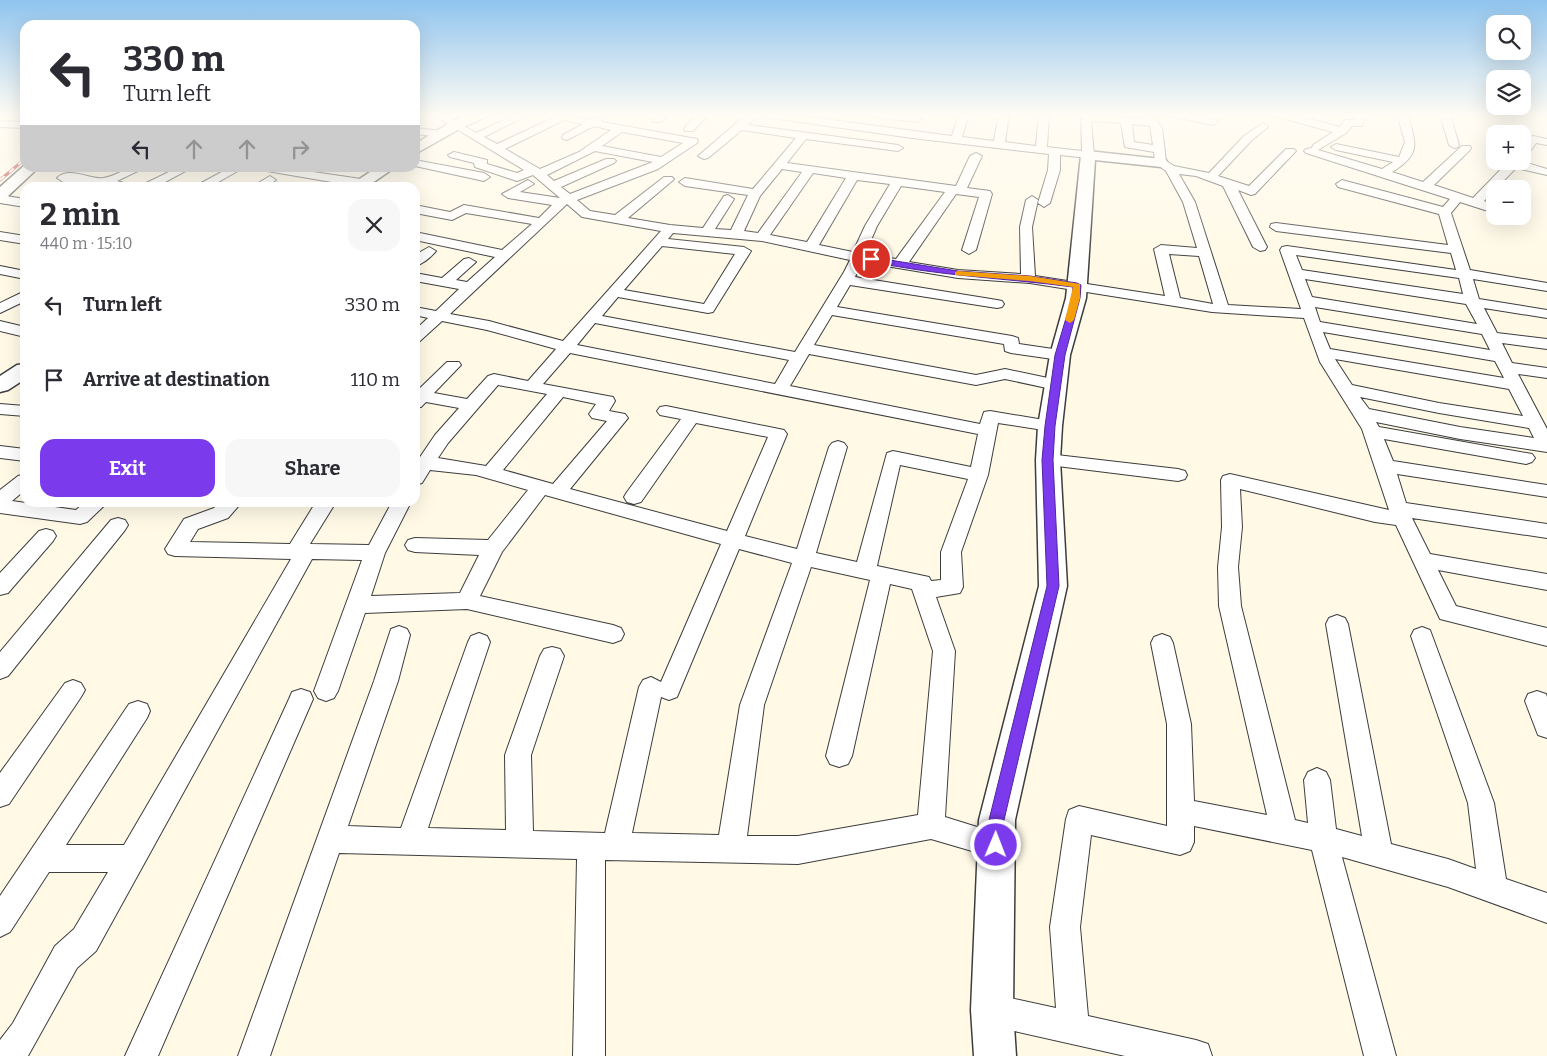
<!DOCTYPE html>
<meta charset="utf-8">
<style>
body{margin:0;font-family:Bitter,serif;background:#f7f7f7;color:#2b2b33;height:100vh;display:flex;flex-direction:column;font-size:19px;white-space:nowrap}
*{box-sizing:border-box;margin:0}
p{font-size:16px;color:#7c7c81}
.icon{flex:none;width:28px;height:28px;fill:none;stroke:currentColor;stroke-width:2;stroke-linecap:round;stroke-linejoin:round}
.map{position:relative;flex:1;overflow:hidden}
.drawer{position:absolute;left:20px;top:182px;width:400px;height:325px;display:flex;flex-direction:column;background:#fff;border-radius:15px;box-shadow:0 5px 20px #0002}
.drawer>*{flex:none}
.banner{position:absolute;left:20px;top:20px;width:400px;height:152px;border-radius:15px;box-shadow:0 5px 20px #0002;background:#fff;color:#2b2b33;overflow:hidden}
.buttons{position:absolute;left:1486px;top:15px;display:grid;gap:10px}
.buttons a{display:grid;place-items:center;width:45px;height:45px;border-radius:10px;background:#fff;box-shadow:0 5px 20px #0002;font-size:25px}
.pin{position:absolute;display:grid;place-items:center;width:42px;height:42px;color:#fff;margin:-21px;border:2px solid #fff;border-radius:50%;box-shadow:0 1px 5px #0007}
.me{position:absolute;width:55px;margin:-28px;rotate:1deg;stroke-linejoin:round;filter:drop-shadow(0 0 4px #0008)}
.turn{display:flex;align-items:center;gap:18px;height:105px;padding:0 20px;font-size:22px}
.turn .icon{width:65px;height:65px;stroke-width:2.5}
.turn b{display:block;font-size:35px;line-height:42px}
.lanes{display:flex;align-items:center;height:48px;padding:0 20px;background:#0003;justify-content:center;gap:25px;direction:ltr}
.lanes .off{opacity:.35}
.round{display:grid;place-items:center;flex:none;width:52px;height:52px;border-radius:15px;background:#f7f7f7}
.summary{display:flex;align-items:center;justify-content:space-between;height:85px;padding:0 20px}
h1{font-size:30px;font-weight:700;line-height:38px}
.button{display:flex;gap:10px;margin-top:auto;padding:10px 20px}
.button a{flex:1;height:58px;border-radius:15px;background:#7c3aed;color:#fff;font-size:20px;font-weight:700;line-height:58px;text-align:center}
.button a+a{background:#f7f7f7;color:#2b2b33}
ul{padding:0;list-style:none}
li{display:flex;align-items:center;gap:15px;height:75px;padding:0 20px}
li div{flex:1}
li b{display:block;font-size:19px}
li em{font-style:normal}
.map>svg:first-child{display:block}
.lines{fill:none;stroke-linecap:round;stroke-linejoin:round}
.minor-casing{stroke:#3d3d3d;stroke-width:2}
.tertiary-casing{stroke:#3d3d3d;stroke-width:3}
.minor{fill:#fff;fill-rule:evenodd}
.tertiary{fill:#fff;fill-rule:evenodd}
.rail-casing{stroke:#b8232f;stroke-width:3}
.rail{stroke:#fff;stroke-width:2;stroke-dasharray:6;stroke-linecap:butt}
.route{fill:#7c3aed;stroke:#51269a}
.slow{fill:#f59e0b}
</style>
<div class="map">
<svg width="1547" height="1056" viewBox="0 0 1547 1056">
<rect width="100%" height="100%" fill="#fff9e6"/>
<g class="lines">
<defs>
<path id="minor" d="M432,114H444L476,133L517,114H530L484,137L497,144L553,118L551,114H574L573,116L591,120L598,117L602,118V122L697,139L698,141L697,143L658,169L577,200L590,211L615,215L664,177H672L674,179L672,181L628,218L670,225L703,228L724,196L728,195L734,199L715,229L731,230L748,195L685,186L679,182L685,178L753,189L796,138L742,130L708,158L704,159L698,156L747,114H758L748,125L898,145L903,148L898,151L806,139L787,163L956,186L970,156L976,153L982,156L967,188L990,191L992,194L976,250L969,254L962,250L979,197L956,194L909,262L958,270L1021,274L1020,227L1026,200L1032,196L1038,200L1032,227L1035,276L1165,296L1154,249L1161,245L1197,248L1183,202L1166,171L1155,163L1154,152L1125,147L1121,123L1091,121L1094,155L1088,158L1060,155V170L1050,203L1044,207L1038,203L1048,170L1049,154L912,138L765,117L760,114H787L952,136L959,114H969L962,137L994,141L999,114H1009L1005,142L1036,146L1039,114H1049L1047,147L1082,151L1081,114L1145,119L1141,114H1151L1162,128L1166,161L1174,166L1209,173L1244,136L1263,123L1268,126L1267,128L1252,140L1218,176L1249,186L1286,149H1294L1296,151L1255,194L1251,195L1238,190L1267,247L1265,250L1260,251L1253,247L1223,186L1196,176L1179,174L1195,202L1228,305L1301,309L1280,250L1282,247L1287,246L1456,270L1451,253L1276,231L1270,227L1271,224L1276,223L1448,245L1439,214L1338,187L1336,184L1342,180L1443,207L1450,199L1306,153L1304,151L1306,149L1312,148L1313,145L1333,132L1274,116L1273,114H1290L1340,127L1345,120H1354L1356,114H1366L1362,126H1352L1346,133L1318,150L1382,169L1393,162L1336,150L1331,147L1336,144L1399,157L1405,142L1397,114H1407C1416,143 1422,154 1392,172L1423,182L1462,146H1470L1471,148L1470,150L1434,185L1473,198L1509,161H1521L1547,169V175L1516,168L1484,201L1495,205V211H1488L1460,202L1451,213L1470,270L1547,283V291L1473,279L1479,299L1547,310V318L1484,308L1497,333L1547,339V349L1502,343L1512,363L1547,368V378L1518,374L1547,429V452L1460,439L1376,422L1379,427L1532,454L1535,458L1532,462L1526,464L1384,439L1393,461L1547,485V497L1397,474L1406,503L1547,524V538L1412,518L1430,554L1547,574V590L1438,570L1456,606L1547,628V646L1440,619L1396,525L1375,522L1240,489L1242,527L1238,567L1241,606L1295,820L1308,823L1304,780L1308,772L1317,768L1326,772L1330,780L1336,829L1362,836L1326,624L1329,618L1337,615L1345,618L1348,624L1391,844L1448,859L1476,869L1468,803L1411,636L1414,630L1422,627L1430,630L1494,803L1506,879L1547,893V923L1448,887L1342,857L1396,1056H1364L1312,850L1194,826V842L1190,851L1180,855L1091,835L1080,927L1088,1016L1196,1040L1208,1044L1212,1056H1125L992,1026L981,1021L976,1010L981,999L992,994L1056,1008L1050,927L1066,819L1069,810L1079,806L1167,826V724L1151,643L1154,637L1162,634L1170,637L1173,643L1191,724L1194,801L1267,815L1219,606L1218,567L1222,527L1221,480L1223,476L1230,474L1389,510L1362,429L1320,362L1304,318L1212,312L1030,283L958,278L862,262L855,277L997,300L1002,301L1004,304L1002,307L997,308L850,285L837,307L1012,336L1018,338L1019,344L1060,350L1066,352L1068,355L1066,358L1060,360L1011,353L1005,351L1004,344L832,315L814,345L976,375L1005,369L1062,381L1064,385L1062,389L1056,390L1005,379L976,385L809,354L790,386L980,424L984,412L990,411L1056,422L1059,426L1056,430L1050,431L998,423L988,475L961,552L963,587L960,593L936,597L955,651L945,817L1006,836L1010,845L1006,854L996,858L931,839L798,864L605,860V1056H573L577,859L339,853L270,1056H238L374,681L391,629L399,626L407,629L410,635L398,681L348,826L401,828L468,642L471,636L479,633L487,636L490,642L428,828L506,830L505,755L540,656L544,649L552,647L560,649L564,656L531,755L533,831L605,833L639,687L643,680L651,677L661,682L721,544L545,495L502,552L480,596L613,625L621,628L624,634L621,640L613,643L467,609L365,613L338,691L334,698L326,701L318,698L314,691L362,560L312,559L96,951L77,968L28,1056H0V1040L13,1023L55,946L74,929L108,872H49L10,932L0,937V896L129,704L138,701L147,704L150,711L147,718L66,845H124L291,559L175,556L168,554L165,549L184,519L214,508L220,502H242L228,518L198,529L190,542L290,544L316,502H336L310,544L369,545L392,502H411L385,553L371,596L460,593L479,555L415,552L408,550L405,545L408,540L415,538L488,540L528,490L476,475L430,470L422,483L415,485L416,463L435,435L459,408L426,402L421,407L415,408V390H418L447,362H459L461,365L434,393L467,399L488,376L494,374L528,381L556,349L487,330L442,321L420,341L415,343V330L428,318L415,315V307L436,311L459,289L415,281V273L442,278L464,259L469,258L476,262L456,280L467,282L495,257L415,240V232L502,250L532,224L466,213L452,220L415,213V205L450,212L464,205L539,218L552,205L508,198L502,194L528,180L534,184L520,192L560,198L533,175L517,181L475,167L474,163L450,157L448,155L454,152L487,160V164L517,173L524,170ZM564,120L583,124L563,135L562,137L563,139L567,140L594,126L611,130L579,152L540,169L505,149ZM1132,124L1150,126L1153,145L1134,142ZM622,132L683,143L661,157L602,146ZM595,151L653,162L570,194L561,187L614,163L616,161L614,159H606L554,181L547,175ZM782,169L802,172L758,233L744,231L760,196ZM813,173L846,178L807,242L770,235ZM857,180L890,184L865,226L853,252L819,245ZM901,186L945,192L896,259L865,254L877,226ZM567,204L582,217L661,231L563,341L489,321L450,314ZM673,233L762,241L850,260L844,272L795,352L602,316L618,297L708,313L713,312L751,251L744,247L668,239ZM662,246L735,254L704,304L624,290ZM1169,254L1199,256L1213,304L1180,298ZM1296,255L1459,278L1463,294L1302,270ZM1305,279L1466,304L1477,324L1312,297ZM1315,307L1482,334L1490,350L1320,322ZM595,323L789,360L775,384L577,345ZM1323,332L1495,361L1504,378L1330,349ZM570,353L978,434L971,467L893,451L887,453L857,562L816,553L847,447L844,443L838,441L832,443L829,447L797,549L745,536L787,434L784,430L666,406L660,407L657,411L660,415L681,419L627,492L624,497L627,502L634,504L641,502L696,423L768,437L727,531L570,489L628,418L625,414L609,411L615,401L613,397L543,384ZM1335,359L1509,389L1523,416L1439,403L1352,385ZM498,385L547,394L486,466L438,458L448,443ZM563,397L596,404L589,414L592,418L607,421L553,484L503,470ZM1360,397L1439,413L1529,428L1534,438L1460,427L1369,409ZM900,465L968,479L941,552V580L931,581L929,577L877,566ZM739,549L792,563L740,705L719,835L632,833L661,697L669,700L677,697ZM811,567L870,580L826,756L830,764L839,767L848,764L852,756L890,584L912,589L933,651L918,815L798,836H747L764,705Z
M658,114H669L661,122H653L652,120Z
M698,114H709L693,131H685L684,129L685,127Z
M868,114C881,114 912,111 922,119L917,122L873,117Z
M1170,114H1190L1217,120L1218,122L1213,125L1171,116Z
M1440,114H1450L1459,145L1458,147L1454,148L1449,145Z
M0,121L25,122V128L0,127Z
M415,128L442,131L447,134L442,137L415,134Z
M1533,136L1547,139V145L1536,143L1526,157L1522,158V146L1529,137Z
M415,160L484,173L490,177L484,181L415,166Z
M129,168H144L117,181L138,187L177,168H191L154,188H112L82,182H63L57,178C69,166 90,180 103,178C112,177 122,171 129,168Z
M229,168H243L208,188H192Z
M261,168H286L361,179L367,183L361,187L267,171Z
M270,176L276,180L265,188H250Z
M0,195L25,199V207L0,203Z
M0,232L25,236V244L0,240Z
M429,247L436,251C431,257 423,264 415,266V255Z
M0,266L25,271V279L0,274Z
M25,291V301L0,313V303Z
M0,321L25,327V337L0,331Z
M0,404L25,406V416L0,414Z
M0,446L25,449V461L0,458Z
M1048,454L1178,469L1185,471L1187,475L1185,479L1178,481L1041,464L1039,460L1041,456Z
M25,474V490L12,501L76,510L85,502H108L87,522L80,524L0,513V490L18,476Z
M118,518L125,520L128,525L125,530L8,676L0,679V652L111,520Z
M46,529L53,531L56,536L53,541L8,593L0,595V573L39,531Z
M73,680L81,683L85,690L81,697L9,804L0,807V773L65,683Z
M301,689L310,692L313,699L158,1056H125L289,699L292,692Z
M1537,691L1546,694L1547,697V738L1538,735L1525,701L1528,694Z"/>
<path id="tertiary" d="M470,114H488L486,117L461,128L415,154V144L451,122Z
M1088,151L1161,159L1166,160L1168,163L1166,166L1161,167L1095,160L1086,298L1070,355L1062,426L1060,460L1067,586L1015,820L1013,1010L1016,1056H974L971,1010L979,820L1039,586L1036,460L1038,426L1050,355L1066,298L1081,155L1083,152Z
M25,165V168H38L6,198L0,200V187Z
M376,168H394L365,188H346Z
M25,364V379L8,390L0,392V376L17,365Z"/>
</defs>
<use href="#minor" class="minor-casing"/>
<use href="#tertiary" class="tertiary-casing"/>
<use href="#minor" class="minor"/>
<use href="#tertiary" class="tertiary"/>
<defs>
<path id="rail" d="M0,180L25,159"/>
</defs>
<use href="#rail" class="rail-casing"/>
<use href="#rail" class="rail"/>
</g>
<linearGradient id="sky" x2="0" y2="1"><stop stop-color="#90c4ee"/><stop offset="0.44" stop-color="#fffcf4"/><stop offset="1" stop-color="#fffcf4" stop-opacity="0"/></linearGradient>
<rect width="1547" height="262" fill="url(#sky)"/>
<path class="route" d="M871,257L958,271L1030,276L1077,283L1081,285L1080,298L1065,355L1055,426L1053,460L1059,586L1004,820V845L1002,850L996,852L991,850L988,845L989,820L1047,586L1042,460L1045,426L1055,355L1072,298L1073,287C1005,278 936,276 869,261L868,259Z"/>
<path class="slow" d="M958,271L1030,276L1080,284V298L1074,320L1070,323L1065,320L1073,287L1030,281L955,275V272Z"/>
</svg>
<div class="buttons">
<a><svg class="icon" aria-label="search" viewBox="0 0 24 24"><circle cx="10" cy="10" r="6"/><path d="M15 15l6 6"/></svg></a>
<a><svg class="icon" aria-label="layers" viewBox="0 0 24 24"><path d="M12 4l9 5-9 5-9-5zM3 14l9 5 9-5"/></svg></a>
<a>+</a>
<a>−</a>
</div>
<div class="pin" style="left:871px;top:259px;background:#d93025"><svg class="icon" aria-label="arrive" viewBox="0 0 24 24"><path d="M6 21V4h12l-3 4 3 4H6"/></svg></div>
<svg class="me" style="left:996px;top:845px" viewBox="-20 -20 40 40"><circle r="17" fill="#7c3aed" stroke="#fff" stroke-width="3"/><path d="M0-11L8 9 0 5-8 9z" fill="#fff"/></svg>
<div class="banner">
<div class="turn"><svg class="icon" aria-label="left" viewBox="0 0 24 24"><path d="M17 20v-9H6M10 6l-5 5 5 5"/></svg><div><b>330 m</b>Turn left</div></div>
<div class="lanes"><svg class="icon" aria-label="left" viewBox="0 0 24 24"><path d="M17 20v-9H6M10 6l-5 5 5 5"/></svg><svg class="icon off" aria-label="ahead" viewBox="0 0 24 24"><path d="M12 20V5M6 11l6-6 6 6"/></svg><svg class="icon off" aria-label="ahead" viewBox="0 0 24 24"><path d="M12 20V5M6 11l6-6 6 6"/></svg><svg class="icon off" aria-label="right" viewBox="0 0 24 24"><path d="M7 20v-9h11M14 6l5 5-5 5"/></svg></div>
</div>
<section class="drawer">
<div class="summary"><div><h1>2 min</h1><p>440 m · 15:10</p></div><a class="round"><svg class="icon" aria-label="close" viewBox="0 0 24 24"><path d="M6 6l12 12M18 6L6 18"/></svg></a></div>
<ul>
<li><svg class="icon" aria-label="left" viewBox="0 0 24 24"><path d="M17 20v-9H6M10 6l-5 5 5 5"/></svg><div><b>Turn left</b></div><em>330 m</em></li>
<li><svg class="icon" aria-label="arrive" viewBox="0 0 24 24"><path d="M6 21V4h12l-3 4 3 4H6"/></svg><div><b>Arrive at destination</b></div><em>110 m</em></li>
</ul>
<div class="button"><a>Exit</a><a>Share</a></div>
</section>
</div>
